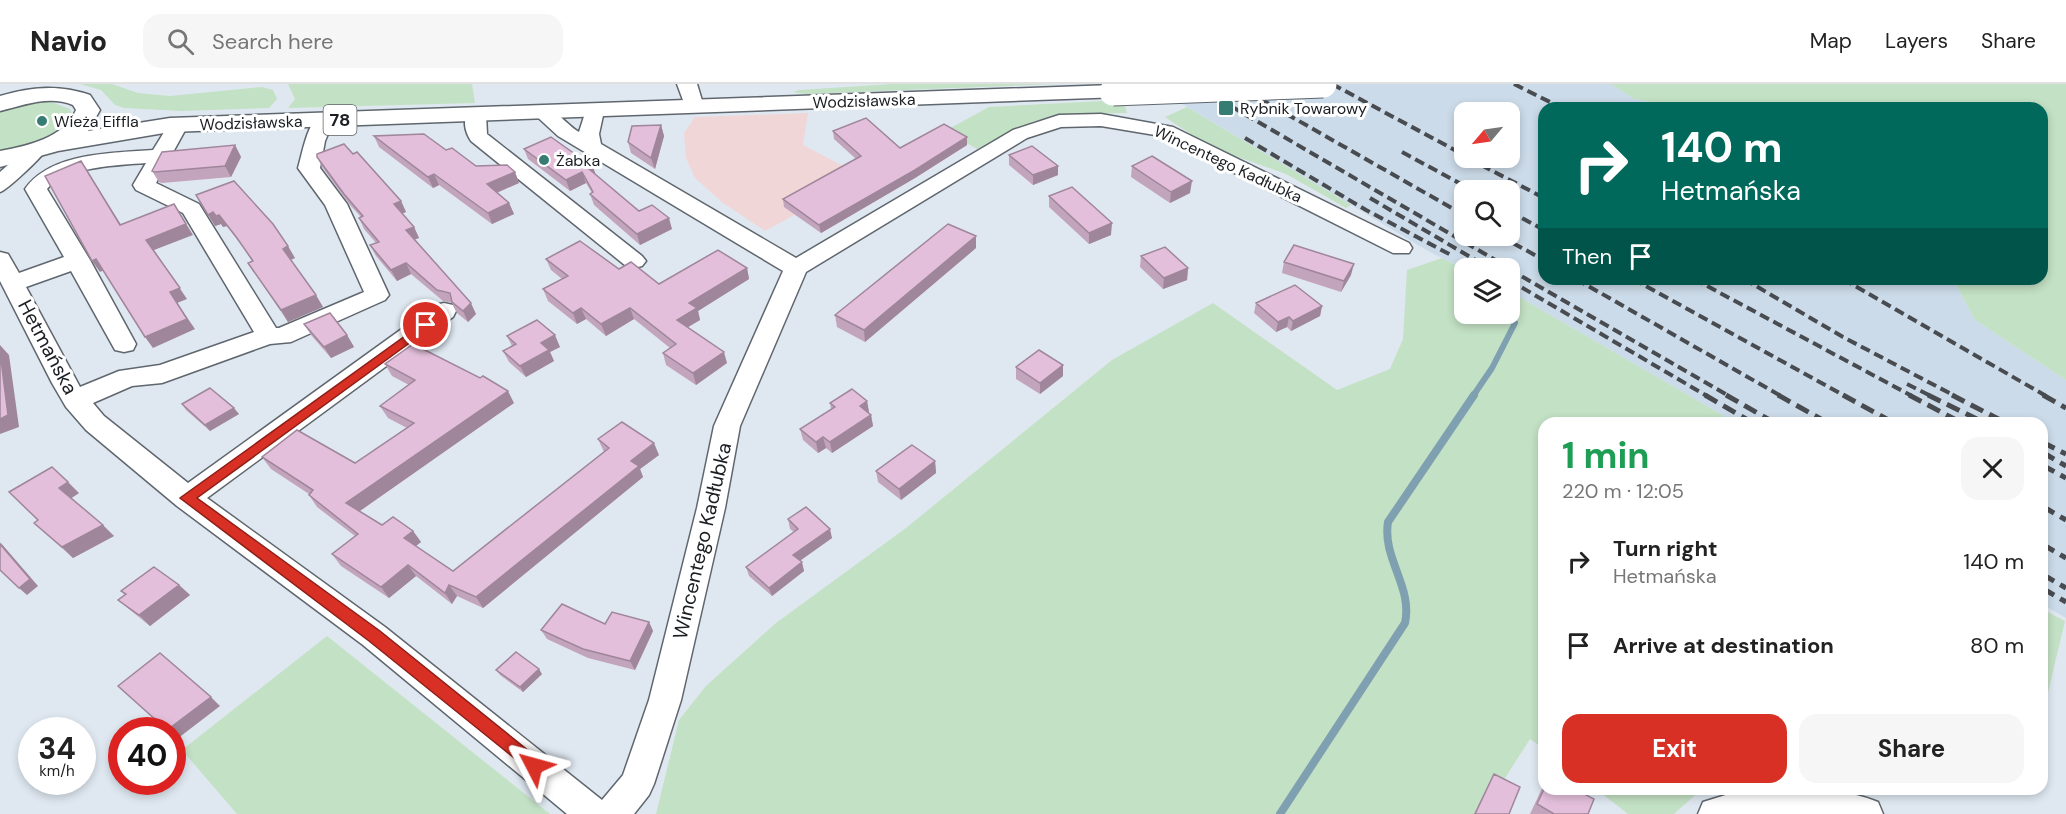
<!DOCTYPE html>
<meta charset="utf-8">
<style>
body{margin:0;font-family:"DM Sans",sans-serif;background:#f6f6f6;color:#222;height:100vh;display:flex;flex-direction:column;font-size:22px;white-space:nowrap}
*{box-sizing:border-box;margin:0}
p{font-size:20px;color:#767676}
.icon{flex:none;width:33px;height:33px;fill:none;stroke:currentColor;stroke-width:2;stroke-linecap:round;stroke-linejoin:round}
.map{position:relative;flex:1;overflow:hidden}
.panel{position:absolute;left:1538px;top:333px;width:510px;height:378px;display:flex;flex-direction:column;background:#fff;border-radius:18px;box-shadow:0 3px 9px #0003}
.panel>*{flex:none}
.guide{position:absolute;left:1538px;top:18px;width:510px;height:183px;border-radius:18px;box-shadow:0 3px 9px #0003;background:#00695c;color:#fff;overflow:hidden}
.needle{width:39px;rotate:241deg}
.tools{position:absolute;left:1454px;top:18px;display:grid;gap:12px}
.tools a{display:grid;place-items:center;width:66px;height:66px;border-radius:12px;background:#fff;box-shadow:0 3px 9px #0003;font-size:30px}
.speed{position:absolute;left:18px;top:633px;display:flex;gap:12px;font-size:30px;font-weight:700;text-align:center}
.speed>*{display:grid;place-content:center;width:78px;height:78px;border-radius:50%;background:#fff;box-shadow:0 3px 9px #0003;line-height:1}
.speed small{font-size:15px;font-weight:400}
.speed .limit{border:9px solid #d22;background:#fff;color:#111}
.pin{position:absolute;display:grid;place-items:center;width:51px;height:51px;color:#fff;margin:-26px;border:3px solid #fff;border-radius:50%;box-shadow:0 2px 6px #0007}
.me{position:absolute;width:66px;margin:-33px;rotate:309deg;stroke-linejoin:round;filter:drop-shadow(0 0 4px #0008)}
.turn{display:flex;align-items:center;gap:21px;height:126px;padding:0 24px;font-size:27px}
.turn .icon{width:78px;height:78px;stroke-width:2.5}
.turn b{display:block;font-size:42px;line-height:51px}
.then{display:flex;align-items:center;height:57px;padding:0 24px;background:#0003;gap:12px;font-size:22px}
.round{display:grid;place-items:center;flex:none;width:63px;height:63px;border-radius:18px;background:#f6f6f6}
.head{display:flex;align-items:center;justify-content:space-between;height:102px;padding:0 24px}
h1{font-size:36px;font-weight:700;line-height:45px;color:#1e9e55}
.button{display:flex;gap:12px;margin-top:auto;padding:12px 24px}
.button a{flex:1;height:69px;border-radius:18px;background:#d93025;color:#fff;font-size:24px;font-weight:700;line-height:69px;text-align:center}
.button a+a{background:#f6f6f6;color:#222}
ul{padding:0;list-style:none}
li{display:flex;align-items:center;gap:18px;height:84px;padding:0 24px}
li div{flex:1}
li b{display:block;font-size:22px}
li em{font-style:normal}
header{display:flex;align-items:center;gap:36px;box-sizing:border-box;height:84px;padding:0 30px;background:#fff;border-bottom:2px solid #e0e0e0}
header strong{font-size:28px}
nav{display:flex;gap:33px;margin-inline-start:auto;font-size:21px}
.search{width:420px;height:54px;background:#f6f6f6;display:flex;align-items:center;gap:15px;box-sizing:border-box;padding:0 21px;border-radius:18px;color:#767676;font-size:22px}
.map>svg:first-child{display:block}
.commercial{fill:#f0d6d6}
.built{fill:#ccdbe9;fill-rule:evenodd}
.green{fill:#c3e1c4}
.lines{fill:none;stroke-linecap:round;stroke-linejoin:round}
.stream-far1{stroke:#7fa0b1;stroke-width:6}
.stream{stroke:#7fa0b1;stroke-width:8}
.minor-casing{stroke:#5f666e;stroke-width:3}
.major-casing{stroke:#5f666e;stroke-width:3}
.minor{fill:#fff;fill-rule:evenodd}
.major{fill:#fff;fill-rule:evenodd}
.rail-far1{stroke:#484c51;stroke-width:4;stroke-dasharray:10 5;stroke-linecap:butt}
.rail{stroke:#484c51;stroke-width:5;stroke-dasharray:14 7;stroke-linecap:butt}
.major-bridge-casing{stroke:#5f666e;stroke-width:29;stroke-linecap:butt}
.major-bridge{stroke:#fff;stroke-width:27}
.wall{fill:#c3a4bd}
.shaded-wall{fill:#9f869a}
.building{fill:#e3bfdc;stroke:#9f869a;stroke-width:1.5}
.route{fill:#d93025;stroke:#8d1f18;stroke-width:1.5}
.poi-dot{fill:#367c72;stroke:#fff;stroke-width:2}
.labels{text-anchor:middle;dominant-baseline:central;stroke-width:6;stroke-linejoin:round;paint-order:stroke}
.far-street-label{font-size:16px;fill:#1b1e22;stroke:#fff}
.far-poi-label{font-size:16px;fill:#1b1e22;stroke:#fff;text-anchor:start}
.shield{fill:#fff;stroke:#5f6264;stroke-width:1.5}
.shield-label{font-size:18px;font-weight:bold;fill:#1b1e22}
.street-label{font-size:20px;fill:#1b1e22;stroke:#fff}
</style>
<header>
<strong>Navio</strong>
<div class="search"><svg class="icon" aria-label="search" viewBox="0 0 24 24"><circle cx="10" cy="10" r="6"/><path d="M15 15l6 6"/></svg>Search here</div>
<nav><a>Map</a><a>Layers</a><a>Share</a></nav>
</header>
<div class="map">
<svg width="2066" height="730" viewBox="0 0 2066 730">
<rect width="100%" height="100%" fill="#dfe8f1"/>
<path class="commercial" d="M808,29L803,61L864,93L765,147L723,119L695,94L686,74L684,49L695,33Z"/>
<path class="built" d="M1149,0H1611L1634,15L1686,24H1544V195H1953L1975,236L2066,296V534L2042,520V339H1736L1509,207V184L1464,185L1428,167ZM1464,28H1509V74H1464ZM1464,106H1509V152H1464Z"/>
<path class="green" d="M80,0H112L138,9L170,12L262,3L273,6L277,15L269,24L182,27L124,24L115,21L101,6Z
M288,0H472L475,19L288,24L295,15Z
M893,0H1056L805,10L793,8L799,6Z
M1611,0H2066V296L1975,236L1953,195H2042V24H1686L1634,15Z
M1123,16L1127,29L1074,30L1034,37L977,65L945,47L989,23Z
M49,17L70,25L73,31C57,58 28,61 0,69V27L27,19Z
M1187,23L1351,121L1346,124L1286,90L1210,63L1165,33Z
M1442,174L1464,185V230H1509V207L1736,339H1544L1543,664L1530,655L1482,730H656L679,636L706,602L776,539L906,444L1112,276L1213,219L1337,306L1390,285L1403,255L1407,186Z
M2042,525L2065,537L2045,621L2042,620Z
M327,552L550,730H237L182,666Z
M1596,705H1702L1674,730H1628Z"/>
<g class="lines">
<path class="stream-far1" d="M1473,312L1492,284L1515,239"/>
<path class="stream" d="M1280,730L1405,539C1413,503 1382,474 1388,438L1474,311"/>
<defs>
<path id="minor" d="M677,0H697L704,23L701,27H687Z
M594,21L601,23L604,27L599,50L601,60L796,174L1013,46L1059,31L1101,30L1173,43L1409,159L1412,164L1409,169H1393L1161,52L1101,42L1061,43L1027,54L806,188L740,342L725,424L681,616L654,700L649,711L634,730H567L363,561L177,422L86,346L66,323L52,299L0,197V168L8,170L19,189L64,173L25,105C51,68 113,69 153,66L171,37H185L188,41L156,99L199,120L276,244H279L364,208L325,121L298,84C303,66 306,47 317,32H331L334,36L325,57L320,84L347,120L389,211L385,216L291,258L270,260L162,299L132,302L93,319L104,332L188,399L435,221L444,219L453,221L456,227L453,233L207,414L385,543L602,716L623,691L649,616L697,424L714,342L783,187L558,52L533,29L536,25C554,20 565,40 579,48L587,23ZM146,79L133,101L136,106L183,129L254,248L160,281L119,287L80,303L26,203L71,187L115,266L124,268L133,266L136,260L90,176L47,105C64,83 119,81 146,79Z
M476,25L483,27L486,31L487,50L642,172L646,177L642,182L634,184L626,182L471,57C465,48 462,36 469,27Z
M35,61L42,63L45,67C41,74 6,107 0,108V88L28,63Z
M1745,705C1789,705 1836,701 1878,718L1883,730H1698L1703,718Z"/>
<path id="major" d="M1113,1L1121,3L1125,8L1121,13L170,48L58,67L0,83V67C27,62 64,54 76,26L73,21C49,11 24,21 0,27V12C31,3 59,0 90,11L100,26L88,47L170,34Z"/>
</defs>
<use href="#minor" class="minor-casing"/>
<use href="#major" class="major-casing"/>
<use href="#minor" class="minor"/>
<use href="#major" class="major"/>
<path class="rail-far1" d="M1177,0L1200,13
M1193,0L1509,184
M1234,0L1464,131
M1332,0L1464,71
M1514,0L1562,24
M1245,54L1366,126L1451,171
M1402,68L1472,106
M1468,74L1544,114
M1370,114L1489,184
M1509,127L1544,146
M1500,152L1544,176
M1509,185L1729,312
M1576,195L1781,312
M1633,195L1845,312
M1694,195L1912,312
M1744,195L1843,253L1955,312
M1843,195L2046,312
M1509,196L1707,312
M1907,300L1931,312"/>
<path class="rail" d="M1705,311L1753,339
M1726,311L1775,339
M1778,311L1828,339
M1843,311L1894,339
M1909,311L1962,339
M1928,311L1985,339
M1952,311L2006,339
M2043,311L2066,324
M2042,358L2066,370
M2042,368L2066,382
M2042,381L2066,394
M2042,422L2066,436
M2042,460L2066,474
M2042,490L2066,504
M2042,504L2066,518"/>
<defs>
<path id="major-bridge" d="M1113,8L1323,0"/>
</defs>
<use href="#major-bridge" class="major-bridge-casing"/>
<use href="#major-bridge" class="major-bridge"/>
</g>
<path class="wall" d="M661,41L664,52L655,85L631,69L628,58Z
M833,47L900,64L967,61L915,94L821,149L784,123L783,115L856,75L834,55Z
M374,52L446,66L476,82L515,88L519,99L497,109L509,119L514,130L492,140L439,101L433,104L379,63Z
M235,61L241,73L231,93L162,99L159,98L152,87Z
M524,65L596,92L639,127L672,145L640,161L594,121L590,110L592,109L586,99L570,107L528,75Z
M353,70L401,117L406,128L402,129L414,143L419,154L414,155L476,230L468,238L457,229L452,219L443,217L411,190L397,197L376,172L370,161L376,159L364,145L359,134L361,133L350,121L322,83L317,73Z
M1009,71L1058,91L1033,101L1009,81Z
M1132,82L1190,109L1170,119L1131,93Z
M196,111L295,174L291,176L323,223L288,238L248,179L252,177L244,165L227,142L223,143L221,140L215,142Z
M1049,112L1111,151L1089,160L1049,123Z
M976,164L865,258L837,243L835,231Z
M1141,172L1188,184L1187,196L1163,205L1140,183Z
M546,175L619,185L659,200L747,184L749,195L698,227L700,236L687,243L727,279L696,301L666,281L663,269L670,264L634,235L606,252L586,235L577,240L548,217L543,205L562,195L551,186Z
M1284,178L1351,191L1341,208L1282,189Z
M1256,219L1322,222L1320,232L1291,247L1287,243L1276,248L1254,229Z
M304,240L347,251L354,263L331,274L311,251Z
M507,252L560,263L550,268L554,277L526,293L509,278L503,267L512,262Z
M385,280L514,319L360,427L382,441L413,447L421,458L416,462L453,487L604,368L598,355L659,371L640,385L643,393L483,524L457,512L452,520L416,492L389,514L341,482L332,470L355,452L317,423L309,411V410L271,385L262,373L355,379L407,344L388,334L380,322L409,301L392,292Z
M1016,283L1063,292L1040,310L1016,295Z
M867,317L869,329L871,331L873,342L832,369L826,364L818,369L803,356L800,345L831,325L830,319Z
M182,320L239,330L210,347L186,326Z
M935,377L936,389L901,416L878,398L876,387Z
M9,408L79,409L71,414L114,452L73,474L34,439L38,436Z
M788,435L832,454L800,477L804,487L772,512L749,492L746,483L794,448L790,445Z
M179,501L190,511L150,542L130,526L118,516L125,511L121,507Z
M649,538L653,547L635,586L588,574L547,555L541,546Z
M496,586L542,590L523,608L500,591Z
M1494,690L1509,730H1474L1491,695Z
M1544,700V705L1588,730H1530Z"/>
<path class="shaded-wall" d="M661,41L664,52L655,85L651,74Z
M967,53V61L915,94L821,149L819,141Z
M235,61L241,73L231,93L225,82Z
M81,77L88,88L128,152L120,141Z
M1058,82V91L1033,101V91Z
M593,83L597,94L589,85Z
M515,88L519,99L491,111L487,100Z
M582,88L586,99L570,107L566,96Z
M434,90L439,101L433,104L428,93Z
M1192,97L1190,109L1170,119L1171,108Z
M401,117L406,128L399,131L394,120Z
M509,119L514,130L492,140L488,129Z
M174,120L193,151L154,166L187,215L177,219L195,245L153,264L145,253L170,208L146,156Z
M213,128L221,140L215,142L208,131Z
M219,131L227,142L223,143L216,132Z
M669,134L672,145L640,161L637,150Z
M1112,139L1111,151L1089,160V149Z
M414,143L419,154L411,157L406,146Z
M976,152V164L865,258L864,246Z
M288,162L295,174L290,176L283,165Z
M96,175L104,186L100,188L92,177Z
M406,179L411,190L397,197L391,186Z
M1354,180L1351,191L1341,208L1344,197Z
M747,184L749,195L698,227L700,236L680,248L677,236L689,219Z
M1188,184L1187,196L1163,205L1164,194Z
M316,211L323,223L288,238L281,226Z
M471,219L476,230L468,238L463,227Z
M1322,222L1320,232L1291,247L1293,237Z
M581,224L586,235L577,240L573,229Z
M630,224L634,235L606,252L601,240Z
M1289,233L1287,243L1276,248L1278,238Z
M347,251L354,263L331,274L324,263Z
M555,251L560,263L550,268L554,277L526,293L520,282L541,259Z
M0,261L9,271L19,343L0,350Z
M724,268L727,279L696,301L693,289Z
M1063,281V292L1040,310V299Z
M508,307L514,319L354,431L346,419Z
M867,317L869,328L862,333L860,322Z
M234,324L239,330L210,347L205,341Z
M871,331L873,342L832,369L830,358Z
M823,353L826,364L818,369L816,358Z
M654,359L659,371L640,385L643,393L483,524L476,513L631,377Z
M935,377L936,389L901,416L899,405Z
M68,398L79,409L70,415L59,404Z
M103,441L114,452L73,474L62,463Z
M830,445L832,454L795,480L793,471Z
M413,447L421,458L412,465L404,454Z
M0,458L38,502L27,511L19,504Z
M802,478L804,487L772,512L769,504Z
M408,481L416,492L389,514L381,503Z
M179,501L190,511L150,542L139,531Z
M449,501L457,512L452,520L445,509Z
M649,538L653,547L635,586L630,577Z
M539,585L542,590L523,608L520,603Z
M211,613L220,622L177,655L172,651V646H167Z"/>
<path class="building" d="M866,34L900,64L944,40L967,53L915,86L819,141L783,115L861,72L833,47Z
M661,41L651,74L628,58L632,42Z
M424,50L446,66L452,64L476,82L507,81L515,88L487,100L509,119L488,129L434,90L428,93L374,52Z
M551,53L593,83L589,85L639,127L652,121L669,134L637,150L590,110L593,108L582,88L566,96L524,65Z
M344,60L353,70L357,68L401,117L394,120L414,143L406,146L471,219L463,227L452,218L450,209L437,206L406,179L391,186L370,161L379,158L359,134L363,132L344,110L317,73V70Z
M235,61L225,82L155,88L152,87L162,68Z
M1032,62L1058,82L1033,91L1009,71Z
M1152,72L1192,97L1171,108L1132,82Z
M81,77L120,141L174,120L186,140L146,156L180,204L170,208L187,235L145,253L96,175L92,177L45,92Z
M234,97L273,140L288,162L283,165L316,211L281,226L248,179L253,177L237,154L219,131L216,132L213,128L208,131L196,111Z
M1072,103L1112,139L1089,149L1049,112Z
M948,140L976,152L864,246L835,231Z
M580,157L619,185L631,178L659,200L718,166L747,184L689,219L697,224L677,236L724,268L693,289L663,269L676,260L630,224L601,240L581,224L573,229L543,205L568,192L546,175Z
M1294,161L1354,180L1344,197L1284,178Z
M1165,163L1188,184L1164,194L1141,172Z
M1295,201L1322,222L1293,237L1289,233L1278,238L1256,219Z
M330,229L347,251L324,263L304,240Z
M537,236L555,251L541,259L549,266L520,282L503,267L516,260L507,252Z
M413,260L480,294L483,292L508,307L346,419L382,441L393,433L413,447L404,454L453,487L609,364L598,355L622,338L654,359L631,377L639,382L476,513L449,501L445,509L408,481L381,503L332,470L358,450L309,411L313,406L262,373L297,346L355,379L414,339L380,322L415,296L385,280Z
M1039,266L1063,281L1040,299L1016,283Z
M0,268L8,331L0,335Z
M210,304L234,324L205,341L182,320Z
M852,305L867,317L860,322L871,331L830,358L823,353L816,358L800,345L835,323L830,319Z
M912,361L935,377L899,405L876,387Z
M52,383L68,398L59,404L103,441L62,463L34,439L38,436L9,408Z
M806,423L830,445L793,471L802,478L769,504L746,483L798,445L788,435Z
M0,460L30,495L19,504L0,486Z
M154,483L179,501L139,531L118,516L126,510L121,507Z
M562,520L605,540L612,528L649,538L630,577L583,565L541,546Z
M516,568L539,585L520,603L496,586Z
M160,569L211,613L167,646L118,602Z
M1494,690L1520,703L1509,730H1475Z
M1544,705H1575L1594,715L1588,730H1554L1537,720Z"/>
<path class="route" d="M426,237L432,241L430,244L197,414L380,547L540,676L542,682L540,687L534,690L369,557L180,414Z"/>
<g class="poi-dot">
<rect x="1218" y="16" width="16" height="16" rx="3"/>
<circle cx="42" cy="37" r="6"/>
<circle cx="544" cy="76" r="6"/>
</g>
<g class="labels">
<g class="far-street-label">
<text transform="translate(864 17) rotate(-2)">Wodzisławska</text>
<text transform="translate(251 39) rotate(-2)">Wodzisławska</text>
<text transform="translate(1228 80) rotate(25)">Wincentego Kadłubka</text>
</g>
<g class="far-poi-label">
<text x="1240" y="24">Rybnik Towarowy</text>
<text x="54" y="37">Wieża Eiffla</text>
<text x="556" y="76">Żabka</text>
</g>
<rect class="shield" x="323.5" y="21" width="33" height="30" rx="4.5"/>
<g class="shield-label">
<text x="340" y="36">78</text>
</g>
<g class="street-label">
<text transform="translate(48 263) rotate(62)">Hetmańska</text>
<text transform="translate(702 457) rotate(-77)">Wincentego Kadłubka</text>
</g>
</g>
</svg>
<div class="tools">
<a><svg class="needle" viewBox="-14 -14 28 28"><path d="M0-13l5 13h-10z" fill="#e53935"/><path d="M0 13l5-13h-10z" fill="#767676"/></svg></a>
<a><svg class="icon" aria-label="search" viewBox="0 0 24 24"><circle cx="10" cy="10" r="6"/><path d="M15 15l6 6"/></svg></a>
<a><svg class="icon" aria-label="layers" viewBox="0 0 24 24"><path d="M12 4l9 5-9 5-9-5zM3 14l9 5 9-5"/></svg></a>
</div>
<div class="speed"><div>34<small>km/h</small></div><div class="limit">40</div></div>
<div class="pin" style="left:426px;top:241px;background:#d93025"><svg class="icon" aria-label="arrive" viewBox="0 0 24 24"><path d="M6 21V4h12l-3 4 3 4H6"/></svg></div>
<svg class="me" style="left:534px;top:682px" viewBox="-20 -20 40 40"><path d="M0-17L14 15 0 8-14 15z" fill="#d93025" stroke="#fff" stroke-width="4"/></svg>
<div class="guide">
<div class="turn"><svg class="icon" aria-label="right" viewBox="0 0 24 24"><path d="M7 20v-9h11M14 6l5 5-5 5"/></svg><div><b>140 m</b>Hetmańska</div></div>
<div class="then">Then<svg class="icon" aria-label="arrive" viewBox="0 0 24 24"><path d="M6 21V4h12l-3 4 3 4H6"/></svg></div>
</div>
<section class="panel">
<div class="head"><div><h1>1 min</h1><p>220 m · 12:05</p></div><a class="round"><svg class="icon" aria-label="close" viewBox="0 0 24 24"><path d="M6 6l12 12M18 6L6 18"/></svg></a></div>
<ul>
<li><svg class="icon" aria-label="right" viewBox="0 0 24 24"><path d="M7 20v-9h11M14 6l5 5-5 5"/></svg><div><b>Turn right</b><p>Hetmańska</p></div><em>140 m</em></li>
<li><svg class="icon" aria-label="arrive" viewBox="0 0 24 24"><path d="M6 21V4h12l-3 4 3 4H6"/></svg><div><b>Arrive at destination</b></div><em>80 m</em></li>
</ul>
<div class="button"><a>Exit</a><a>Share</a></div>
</section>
</div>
